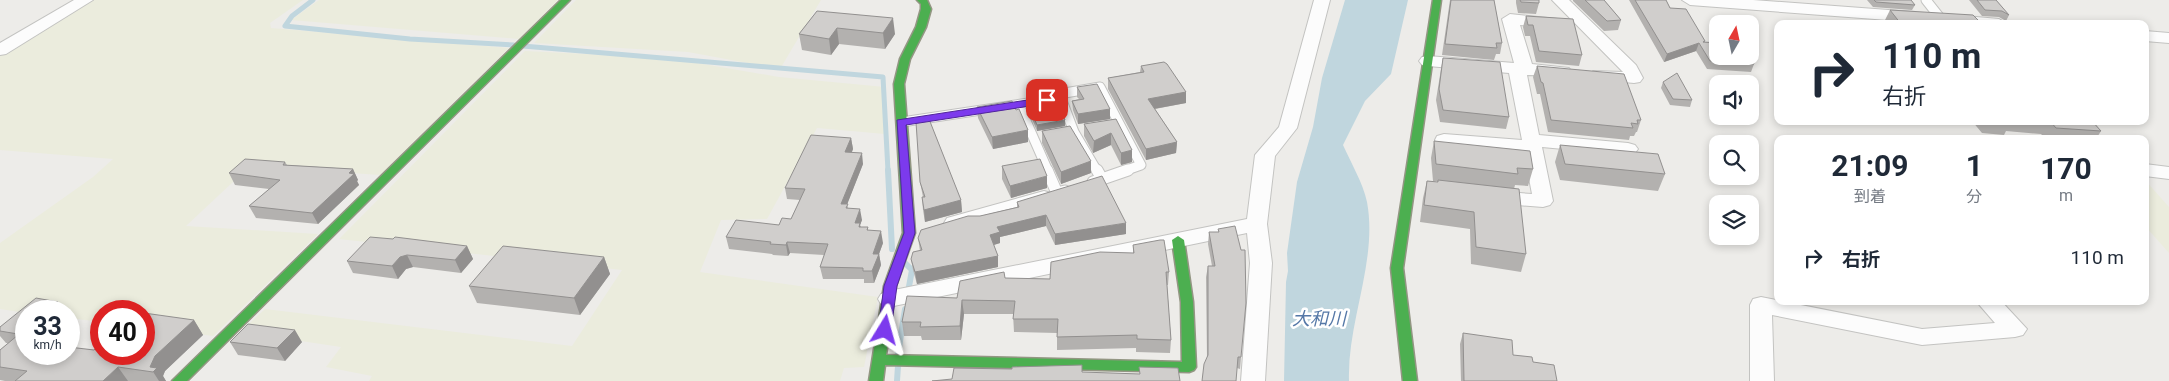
<!DOCTYPE html>
<html lang="ja">
<meta charset="utf-8">
<style>
body{margin:0;font-family:Roboto,"Noto Sans JP",sans-serif;background:#f2f2f3;color:#1f2937;height:100vh;display:flex;flex-direction:column;font-size:19px;white-space:nowrap}
*{box-sizing:border-box;margin:0}
p{font-size:16px;color:#747a83}
.icon{flex:none;width:28px;height:28px;fill:none;stroke:currentColor;stroke-width:2;stroke-linecap:round;stroke-linejoin:round}
.map{position:relative;flex:1;overflow:hidden}
.panel{position:absolute;left:1774px;top:135px;width:375px;height:170px;display:flex;flex-direction:column;background:#fff;border-radius:10px;box-shadow:0 2px 8px #0003}
.panel>*{flex:none}
.banner{position:absolute;left:1774px;top:20px;width:375px;height:105px;border-radius:10px;box-shadow:0 2px 8px #0003;background:#fff;color:#1f2937;overflow:hidden}
.needle{width:32px;rotate:9deg}
.buttons{position:absolute;left:1709px;top:15px;display:grid;gap:10px}
.buttons a{display:grid;place-items:center;width:50px;height:50px;border-radius:10px;background:#fff;box-shadow:0 2px 8px #0003;font-size:25px}
.speed{position:absolute;left:15px;top:300px;display:flex;gap:10px;font-size:25px;font-weight:700;text-align:center}
.speed>*{display:grid;place-content:center;width:65px;height:65px;border-radius:50%;background:#fff;box-shadow:0 2px 8px #0003;line-height:1}
.speed small{font-size:12px;font-weight:400}
.speed .limit{border:8px solid #d22;background:#fff;color:#111}
.pin{position:absolute;display:grid;place-items:center;width:42px;height:42px;color:#fff;margin:-21px;border-radius:10px;box-shadow:0 2px 8px #0006}
.me{position:absolute;width:55px;margin:-28px;rotate:8deg;stroke-linejoin:round;filter:drop-shadow(0 0 4px #0008)}
.turn{display:flex;align-items:center;gap:18px;height:105px;padding:0 25px;font-size:22px}
.turn .icon{width:65px;height:65px;stroke-width:2.5}
.turn b{display:block;font-size:35px;line-height:42px}
.eta{display:flex;justify-content:space-evenly;align-items:center;height:85px;text-align:center}
.eta b{font-size:30px;font-weight:700;line-height:35px}
ul{padding:0;list-style:none}
li{display:flex;align-items:center;gap:15px;height:75px;padding:0 25px}
li div{flex:1}
li b{display:block;font-size:19px}
li em{font-style:normal}
.map>svg:first-child{display:block}
.farmland{fill:#ebecdd}
.water{fill:#c0d6de}
.lines{fill:none;stroke-linecap:round;stroke-linejoin:round}
.stream-far1{stroke:#c0d6de;stroke-width:5}
.stream{stroke:#c0d6de;stroke-width:6}
.lane-far1-casing{stroke:#c3c3c1;stroke-width:11}
.lane-casing{stroke:#c3c3c1;stroke-width:13}
.street-casing{stroke:#c3c3c1;stroke-width:2}
.fast-casing{stroke:#939683;stroke-width:3}
.lane-far1{stroke:#fcfcfc;stroke-width:9}
.lane{stroke:#fcfcfc;stroke-width:11}
.street{fill:#fcfcfc;fill-rule:evenodd}
.fast{fill:#4caf50;fill-rule:evenodd}
.wall{fill:#b3b1af}
.shaded-wall{fill:#92908f}
.building{fill:#d0cecc;stroke:#92908f}
.route{fill:#7c3aed;stroke:#51269a}
.labels{text-anchor:middle;dominant-baseline:central;stroke-width:5;stroke-linejoin:round;paint-order:stroke}
.water-label{font-size:18px;font-style:italic;fill:#5578a7;stroke:#fff}
</style>
<div class="map">
<svg width="2169" height="381" viewBox="0 0 2169 381">
<rect width="100%" height="100%" fill="#edece9"/>
<path class="farmland" d="M90,0H303L270,23L271,28L509,48L380,175L250,166L186,226L318,234L213,336L144,327V311H101V322L69,318V311L26,313L0,309V243L93,177L113,159L0,150V51Z
M319,0H558L519,39L291,20Z
M576,0H821L780,69L688,52L534,43Z
M525,51L668,58L779,77L885,87V134L817,128L767,219L721,220L700,272L878,297L864,367L844,368L840,381H369L372,376L326,367L341,347L240,332L265,309L572,346L622,270L339,239Z
M2145,180L2169,207V253L2145,226Z"/>
<path class="water" d="M1345,0H1408L1391,74L1365,101L1343,145C1351,163 1363,183 1367,202C1378,261 1347,321 1349,381H1284L1286,282L1288,271L1287,253L1297,182L1313,127L1322,78Z"/>
<g class="lines">
<path class="stream-far1" d="M313,0L292,16L285,26L410,39L514,45
M523,46L883,77L888,171"/>
<path class="stream" d="M888,170L892,249
M906,264L912,270L908,292
M898,354L905,309
M897,381L898,366"/>
<defs>
<path id="lane-far1" d="M1926,0L1941,19
M1061,98L1059,94L1100,87L1141,165L1124,171
M1019,105L1048,171
M902,122L1061,98L1074,132L1097,171"/>
<path id="lane" d="M1047,170L1057,193L1065,191
M1102,179L1128,170
M1093,182L1102,179L1097,170"/>
<path id="street" d="M74,0H93L6,54L0,55V43Z
M1314,0H1330L1297,128L1275,156L1267,224L1272,263L1265,381H1241L1250,263L1247,233L889,307L881,304L878,299L881,294L889,291L1247,219L1255,155L1279,127Z
M1552,0H1569L1636,65L1643,78L1640,82L1634,83L1593,79L1590,75L1593,71L1623,72Z
M1682,0H1753L1915,12L1923,17L1915,22L1690,5Z
M1510,14L1557,19L1559,22L1551,27L1520,25L1532,64L1569,68L1572,72L1569,76L1527,75L1539,135L1628,143L1635,145L1638,149L1635,153L1628,155L1542,147L1553,201L1550,205L1543,207L1493,203L1486,201L1483,197L1486,193L1493,191L1532,194L1524,152L1444,146L1437,144L1435,140L1437,136L1444,134L1522,140L1509,73L1428,66L1422,65L1419,61L1422,57L1428,56L1514,63L1502,19Z
M1953,15L1999,19L2007,24L1947,23L1945,20L1947,17Z
M2145,31L2169,33V43L2145,41Z
M2145,164L2169,167V179L2145,176Z
M1044,191L1051,193L1054,197L1051,201L954,230L947,228L944,223L947,218Z
M1761,297L1922,329L1995,323L1976,301H2001L2027,329L2023,335L2015,337L1922,345L1772,315L1774,381H1750V305L1753,299Z"/>
<path id="fast" d="M561,0H570L187,381H172Z
M917,0H927L931,9L926,27L910,59L904,84L915,233L896,286L886,355L1182,362L1181,302L1172,240L1178,236L1184,240L1193,302L1196,367L1194,370L1189,372L885,365L883,381H869L884,286L903,233L894,84L900,59L916,27L921,9V4Z
M1433,0H1441L1403,268L1417,381H1403L1391,268Z"/>
</defs>
<use href="#lane-far1" class="lane-far1-casing"/>
<use href="#lane" class="lane-casing"/>
<use href="#street" class="street-casing"/>
<use href="#fast" class="fast-casing"/>
<use href="#lane-far1" class="lane-far1"/>
<use href="#lane" class="lane"/>
<use href="#street" class="street"/>
<use href="#fast" class="fast"/>
</g>
<path class="wall" d="M1450,0H1494L1502,43L1500,54H1496L1494,60L1442,55Z
M1516,0H1539V3L1536,14L1518,13L1516,3Z
M1573,0H1604L1621,20L1618,30L1604,31L1573,1Z
M1629,0H1666L1670,8L1705,42L1754,64L1751,72L1707,69L1696,51L1664,62Z
M1867,0H1911L1915,5L1912,10L1873,7Z
M1969,0H1996L2009,15L2006,21L1999,17L1982,16Z
M1890,10L1982,24H1886L1884,22Z
M817,11L895,34L885,49L839,44L831,55L802,50L799,34Z
M1526,16L1582,55L1579,66L1536,62L1530,36H1525L1523,27Z
M1443,58L1509,117L1506,129L1440,122L1436,100L1441,69Z
M1141,66L1186,92V103L1155,109L1177,142L1176,153L1146,160L1108,89V78L1140,72Z
M1537,66L1641,120L1637,132H1636L1634,136H1630L1629,140L1548,132L1540,94H1537L1533,77Z
M1663,82L1692,100L1690,107L1670,105L1661,88Z
M1077,87L1110,109V119L1078,124L1073,110L1072,101L1079,99L1077,97Z
M977,107L1028,142L993,149L978,118Z
M1032,113L1065,126L1037,131L1032,119Z
M1116,119L1132,162L1121,165L1111,145L1093,153L1084,136V124Z
M1972,121H2092L2101,131L2096,139H2046L2041,134L2006,131L2004,135L1982,133Z
M1042,131L1091,161V173L1061,184L1042,143Z
M851,138L853,149L852,152L863,164L847,204L848,208L862,220L860,225L861,227H868V231L883,243L879,254L881,265L874,283H864V279H823L820,267L824,255L790,253L788,256L773,255L772,254L729,249L726,237L779,225L791,219L800,200L787,199L785,188Z
M1434,141L1533,169L1528,186L1515,185L1514,189L1526,254L1521,272L1471,264L1470,229L1420,222L1423,198L1427,181L1437,182V181H1433L1431,158Z
M1560,145L1665,174L1658,191L1560,180L1555,162Z
M285,162L287,165L353,169L358,180L357,181L359,185L318,224L256,218L249,206L269,189L235,185L229,173Z
M1002,166L1047,188L1011,198L1002,179Z
M920,182L961,200L962,212L925,222L923,210L922,197H923Z
M1017,202L1126,234L1055,245L1046,226L1000,237V243L994,245L998,256V267L917,284L913,270L911,259L920,251L918,238L980,216L1017,207Z
M1218,229L1241,357L1240,369L1207,358L1206,277L1208,266H1212L1208,244L1209,232H1218Z
M1133,245L1169,272L1168,285H1167L1171,340L1170,353L1136,352V348L1057,350V333L1014,332L1013,314H964L961,340H922L921,336H904L902,322L1005,278L1050,279L1133,253Z
M467,246L473,259L461,273L413,267L406,269L398,279L353,273L347,261Z
M604,257L610,274L580,315L477,303L469,286Z
M26,311V354H69V343L72,348L94,350L194,320L203,335L165,371L163,376L166,381H5L0,380V350L8,343H6L0,336V327Z
M1463,333L1513,355L1557,381H1461L1460,344Z
M230,342H302L285,361L238,355Z"/>
<path class="shaded-wall" d="M893,18L895,34L885,49L883,33Z
M837,28L839,44L831,55L829,39Z
M1699,43L1696,51L1664,62L1667,54Z
M1186,92V103L1148,110V99Z
M1110,109V119L1078,124V114Z
M1065,120V126L1037,131V125Z
M1028,130V142L993,149L992,137Z
M1111,133V145L1093,153L1094,141Z
M851,138L853,149L847,163L845,152Z
M1177,142L1176,153L1146,160V149Z
M1132,150V162L1121,165V153Z
M862,153L863,164L843,215L841,204Z
M1091,161V173L1061,184V172Z
M353,169L358,180L357,181L359,185L318,224L312,213Z
M1047,176V188L1011,198L1010,186Z
M961,200L962,212L925,222L924,210Z
M860,209L862,220L860,225L862,235L855,223Z
M1046,215V226L1000,237V243L990,246V235L997,227Z
M1126,223V234L1055,245V234Z
M881,231L883,243L879,254L881,265L874,283L872,271L873,254Z
M787,242L790,253L788,256L786,245Z
M467,246L473,259L461,273L455,260Z
M407,255L413,267L406,269L398,279L392,266L400,257Z
M998,256V267L917,284L915,272Z
M604,257L610,274L580,315L574,298Z
M962,300L964,314L961,340L960,326Z
M58,302L65,311H46Z
M194,320L203,335L165,371L163,376L166,381H159L150,367L155,356Z
M26,327V345L18,334Z
M295,330L302,342L285,361L277,348Z
M118,367L128,381H103Z"/>
<path class="building" d="M1451,0H1494L1502,43H1496L1497,48L1445,44Z
M1520,0H1539V3L1521,2Z
M1585,0H1604L1621,20L1607,21Z
M1635,0H1666L1670,8L1686,9L1705,41L1703,42L1718,43V56H1750L1754,64L1710,61L1699,43L1667,54Z
M1874,0H1911L1915,5L1876,2Z
M1977,0H1996L2009,15L2002,11L1985,10Z
M1890,10L1973,15L1982,24H1901Z
M817,11L893,18L883,33L837,28L829,39L799,34Z
M1526,16L1573,19L1582,55L1539,51L1533,25H1528Z
M1443,58L1500,62L1509,117L1443,110L1439,89Z
M1164,62L1167,64L1186,92L1148,99L1177,142L1146,149L1108,78L1144,72L1141,66Z
M1537,66L1624,74L1641,120H1637L1638,124L1631,123L1633,128L1551,120L1543,83L1541,82Z
M1677,73L1692,100L1673,99L1663,82Z
M1097,84L1110,109L1078,114L1072,101L1084,99L1077,87Z
M1012,101L1016,110L1019,109L1028,130L992,137L977,107Z
M1060,108L1065,120L1037,125L1032,113Z
M929,119L961,200L924,210L922,197H925L920,182L916,122Z
M1116,119L1132,150L1121,153L1111,133L1094,141L1084,124Z
M2050,121H2092L2101,131L2056,128Z
M1070,126L1091,161L1061,172L1042,131Z
M811,135L851,138L845,152L862,153L841,204H848L846,208L860,209L855,223H860L859,227H868L867,230L881,231L873,254H879L872,271H863V268L820,267L828,244L787,242L786,245L770,244L771,242L726,237L736,220L779,225L782,218L791,219L805,189L785,188Z
M1434,141L1530,151L1533,169L1517,168L1518,174L1436,164Z
M1560,145L1658,154L1665,174L1565,164Z
M245,159L285,162L283,165L353,169L349,173L354,174L312,213L249,206L280,180L229,173Z
M1040,159L1047,176L1010,186L1002,166Z
M1102,176L1126,223L1055,234L1046,215L997,227L1000,232L990,235L998,256L915,272L911,259L913,252L922,250L918,238L921,230L968,216H980L1019,207L1017,202Z
M1438,180L1519,189L1526,254L1476,247L1474,212L1424,205L1427,181L1438,182Z
M1235,226L1241,250H1245L1246,303L1241,357H1238L1236,381H1202L1204,364L1208,355V266H1215L1209,232H1219L1218,229Z
M370,237L393,239L395,237L467,246L455,260L407,255L400,257L392,266L347,261Z
M1160,240H1164L1169,272H1166L1171,340L1137,339V335L1057,337L1058,319H1013L1015,301L962,300L960,326L920,327L921,322H902L907,296L957,298L960,281L1004,272L1005,278L1050,279L1051,262L1100,252L1134,253L1133,245Z
M503,246L604,257L574,298L469,286Z
M36,298L58,302L46,311H26V327L18,334L0,331V327Z
M144,313L194,320L155,356L150,367L157,368L153,372L118,367L103,381H15L27,371L0,367V350L24,330H26V354H69V347L94,350L101,344V354H144Z
M248,324L295,330L277,348L230,342Z
M1463,333L1512,340L1513,355L1532,357L1533,362L1554,365L1557,381H1464Z
M1082,365V372L1140,374L1139,367L1178,368L1180,381H932L952,379L954,368L1012,369V367Z"/>
<path class="route" d="M1047,97L1052,100L1050,103L906,125L915,233L897,286L891,330L885,334L880,333L878,330L884,286L904,233L897,120Z"/>
<g class="labels">
<g class="water-label">
<text x="1319" y="318">大和川</text>
</g>
</g>
</svg>
<div class="buttons">
<a><svg class="needle" viewBox="-14 -14 28 28"><path d="M0-13l5 13h-10z" fill="#e53935"/><path d="M0 13l5-13h-10z" fill="#747a83"/></svg></a>
<a><svg class="icon" aria-label="sound" viewBox="0 0 24 24"><path d="M4 9h4l5-4v14l-5-4H4zM17 9q2 3 0 6"/></svg></a>
<a><svg class="icon" aria-label="search" viewBox="0 0 24 24"><circle cx="10" cy="10" r="6"/><path d="M15 15l6 6"/></svg></a>
<a><svg class="icon" aria-label="layers" viewBox="0 0 24 24"><path d="M12 4l9 5-9 5-9-5zM3 14l9 5 9-5"/></svg></a>
</div>
<div class="speed"><div>33<small>km/h</small></div><div class="limit">40</div></div>
<div class="pin" style="left:1047px;top:100px;background:#d93025"><svg class="icon" aria-label="arrive" viewBox="0 0 24 24"><path d="M6 21V4h12l-3 4 3 4H6"/></svg></div>
<svg class="me" style="left:885px;top:330px" viewBox="-20 -20 40 40"><path d="M0-17L14 15 0 8-14 15z" fill="#7c3aed" stroke="#fff" stroke-width="4"/></svg>
<div class="banner">
<div class="turn"><svg class="icon" aria-label="right" viewBox="0 0 24 24"><path d="M7 20v-9h11M14 6l5 5-5 5"/></svg><div><b>110 m</b>右折</div></div>
</div>
<section class="panel">
<div class="eta">
<div><b>21:09</b><p>到着</p></div>
<div><b>1</b><p>分</p></div>
<div><b>170</b><p>m</p></div>
</div>
<ul>
<li><svg class="icon" aria-label="right" viewBox="0 0 24 24"><path d="M7 20v-9h11M14 6l5 5-5 5"/></svg><div><b>右折</b></div><em>110 m</em></li>
</ul>
</section>
</div>
